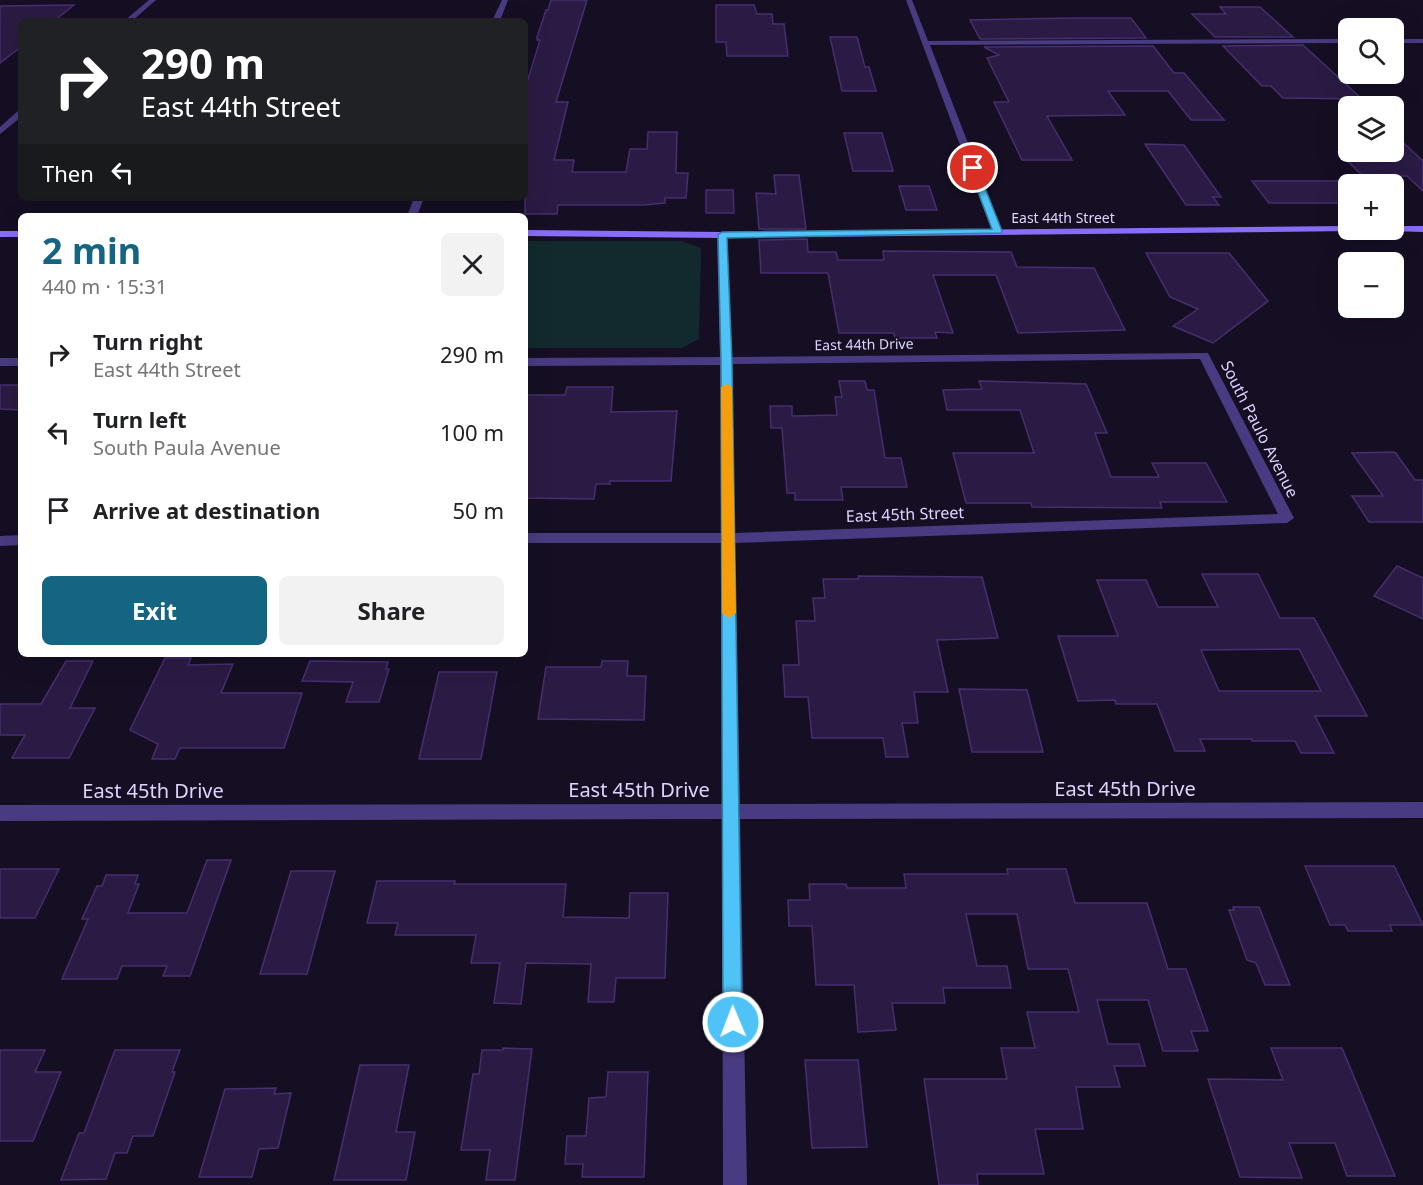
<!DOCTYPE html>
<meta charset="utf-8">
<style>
body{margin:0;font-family:"Noto Sans",sans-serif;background:#f2f2f2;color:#202124;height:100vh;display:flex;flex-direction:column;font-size:22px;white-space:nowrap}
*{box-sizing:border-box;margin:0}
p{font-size:20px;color:#757577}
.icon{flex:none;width:33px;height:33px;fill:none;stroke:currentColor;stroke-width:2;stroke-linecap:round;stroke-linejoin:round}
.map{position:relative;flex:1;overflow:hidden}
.side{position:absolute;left:18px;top:213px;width:510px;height:444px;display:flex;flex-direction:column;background:#fff;border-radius:9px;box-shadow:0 6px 24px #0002}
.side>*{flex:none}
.guide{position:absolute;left:18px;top:18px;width:510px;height:183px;border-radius:9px;box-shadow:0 6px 24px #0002;background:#202124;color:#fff;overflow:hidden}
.buttons{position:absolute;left:1338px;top:18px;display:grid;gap:12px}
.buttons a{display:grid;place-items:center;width:66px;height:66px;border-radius:9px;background:#fff;box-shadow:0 6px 24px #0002;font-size:30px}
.pin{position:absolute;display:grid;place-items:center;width:51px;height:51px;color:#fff;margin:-26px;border:3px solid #fff;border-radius:50%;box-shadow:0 2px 6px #0007}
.me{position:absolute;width:66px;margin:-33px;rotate:359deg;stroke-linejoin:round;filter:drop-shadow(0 0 4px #0008)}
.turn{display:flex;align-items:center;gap:21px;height:126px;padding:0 24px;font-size:27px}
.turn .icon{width:78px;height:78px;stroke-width:2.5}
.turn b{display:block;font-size:42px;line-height:51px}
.then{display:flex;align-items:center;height:57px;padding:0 24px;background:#0003;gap:12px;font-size:22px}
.round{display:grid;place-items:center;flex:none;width:63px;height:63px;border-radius:9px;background:#f2f2f2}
.head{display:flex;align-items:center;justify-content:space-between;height:102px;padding:0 24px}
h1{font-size:36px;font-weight:700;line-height:45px;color:#156482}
.action{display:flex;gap:12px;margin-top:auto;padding:12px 24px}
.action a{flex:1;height:69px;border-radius:9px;background:#156482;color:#fff;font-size:24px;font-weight:700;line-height:69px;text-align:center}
.action a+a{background:#f2f2f2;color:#202124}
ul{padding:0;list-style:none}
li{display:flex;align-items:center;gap:18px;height:78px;padding:0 24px}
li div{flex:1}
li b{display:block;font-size:22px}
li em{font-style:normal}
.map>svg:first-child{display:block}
.green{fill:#122a2d}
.building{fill:#2a1b44;stroke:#462e6f;stroke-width:1.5;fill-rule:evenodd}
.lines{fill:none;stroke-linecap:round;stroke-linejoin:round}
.street{fill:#493b81;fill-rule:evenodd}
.secondary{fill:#886dfb;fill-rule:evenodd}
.route{fill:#4fc3f7;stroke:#337fa1;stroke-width:1.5}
.slow{fill:#f59e0b}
.labels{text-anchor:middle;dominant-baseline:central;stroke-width:4.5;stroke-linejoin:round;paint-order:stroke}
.far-street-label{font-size:14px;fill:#dfd3fe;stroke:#160f24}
.street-label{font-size:16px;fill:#dfd3fe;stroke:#160f24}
.near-street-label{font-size:20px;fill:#dfd3fe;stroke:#160f24}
</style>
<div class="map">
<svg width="1423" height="1185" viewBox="0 0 1423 1185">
<rect width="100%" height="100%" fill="#160f24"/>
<path class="green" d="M525,241H682L701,248L699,339L682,348H525Z"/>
<path class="building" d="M551,0H587L556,102H568L554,160H574L572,172H626L630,149H647L648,132H677L676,173H688L686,198H665V203L644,205H558L557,214H525V89L540,40H537V37L546,10H548Z
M74,5L54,21H21V47L0,63V6Z
M716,5H754L757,14H772L773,24H784L788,56H727L726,42H716Z
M1220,7H1260L1293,37H1215L1192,14H1226Z
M1075,18H1131L1146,38L980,39L970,20Z
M830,37H857L865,67H869L876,91H842Z
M1303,45L1362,99L1283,98L1271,86H1262L1223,46Z
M1153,46L1174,73H1184L1224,120H1191L1168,91H1108L1125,115L1047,116L1072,160H1022L994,102H1009L987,58L999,55L984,47Z
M844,133H882L893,171H853Z
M1394,134L1423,161V191L1407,176H1363L1338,152H1394Z
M1145,144L1184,145L1221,197H1213L1219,205H1186Z
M774,175H799L806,229H759L756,193L776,194Z
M1252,181H1348V203H1269Z
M899,186H929L937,210H906Z
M706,190H733L734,213H706Z
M807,239L808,252H836L838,260H884L883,251L1011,252L1017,267L1094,268L1125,330L1018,333L996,275H933L953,333L935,332L937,338H895L894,333H839L828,273H761L759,240Z
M1146,253H1229L1268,301L1213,343L1173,326L1198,309L1170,297Z
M839,381H865L867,390H874L885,458H901L907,487H841L843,500H795V493H787L782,428H771L770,406H792V416L837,415L835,397H842Z
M979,381L1086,384L1107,433H1095L1111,477H1159L1152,463H1206L1227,502H1160L1162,508L1032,507L1031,503H966L953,453H1034L1020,410H947L943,390L982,389Z
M0,385H21V410L0,409Z
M567,387H613L611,412L677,411L671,481H610V484H596L594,499L525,498V395H565Z
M1395,452L1415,480H1423V522H1369L1352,496H1383L1352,453Z
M1397,566L1423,578V619L1374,596Z
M1202,574H1258L1280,618H1314L1367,716H1315L1334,753H1301L1295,741H1252V739H1200L1205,751H1175L1157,704H1116L1115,700L1078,701L1058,636H1118L1097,580H1146L1158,607H1218ZM1299,649L1321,691H1219L1201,650Z
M858,576L982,577L998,638L937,640L948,692H914L918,723H902L908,757H886L883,738H812L808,697H785L783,665H799L796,621H815L813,598H825L823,579H859Z
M165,658H191L188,665L233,664L221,693H302L284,748H180L175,759H152L158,744L130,730Z
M66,661H93L70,708H95L69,758H12L25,735H0V704H41Z
M310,661L388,662L386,669H389L379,702H346L353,682L302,681Z
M602,661H628L627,676H646L644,720L538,719L546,667H601Z
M439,672H497L481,759H419Z
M959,689L1027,690L1043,752H972Z
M207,860H231L190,976H163L167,966H122L117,979H62L88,919H82L97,886H102L106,875H138L135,884H139L128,913H187Z
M1305,866H1394L1423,925H1390L1392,931H1348L1345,925H1330Z
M0,869H59L35,918H0Z
M1007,869H1066L1075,903H1147L1168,969H1186L1208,1031H1191L1198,1051H1163L1148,1000H1097L1108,1044H1139L1145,1066H1114L1120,1087H1076L1083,1129H1035L1044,1174H977L978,1185H939L924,1079H1007L1001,1048H1035L1027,1012H1079L1068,969H1028L1017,914H966L977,966H1007L1011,988H943L945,1003H892L896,1030L858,1032L854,985H816L812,926H789L788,900H810L809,884H846L847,888H906L904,874H1008Z
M291,871H335L307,974H260Z
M377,881H455L454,884H566L563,917L629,918L630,893H668L665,978H616L614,1002H588L591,964L526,963L521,1004L494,1003L500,963H471L476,935H395L398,923H367Z
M1233,907H1259L1290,985H1265L1256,963L1247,960L1229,910H1234Z
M503,1048L532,1049L515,1180H486L490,1150H461L473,1074H479L482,1050H503Z
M1271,1048H1342L1395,1176H1347L1335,1143H1289L1302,1178L1240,1177L1208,1079L1283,1080Z
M0,1050H45L35,1072H61L33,1141H0Z
M115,1050H180L172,1072H175L153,1136H133L127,1153H115L106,1179L61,1180L79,1133H84Z
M805,1060H858L867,1147L812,1148Z
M360,1065H409L396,1132H415L406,1180H334Z
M608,1072H648L644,1177H582L583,1164H565L567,1136H586L589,1098L606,1097Z
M276,1088L274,1094L291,1093L278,1148L259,1149L252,1177H199L225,1089Z"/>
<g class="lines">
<path class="street" d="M149,0H156L132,21H124Z
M502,0H508L500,21H492Z
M906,0H912L928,41L1348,39V43L930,45L1002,231L997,234L992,231Z
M1394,39H1423V43H1394Z
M18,111H21V117L0,134V127Z
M414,198H424L417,216H407Z
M722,232L727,235L732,357L1208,353L1294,518L1287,523L735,543L740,804L1423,802V818L740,819L747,1185H723L722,819L0,821V805L722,804L721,543H525V533H721L720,365L525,366V358L720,357L717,235ZM1200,359L1278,514L735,533L732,364Z
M0,358H21V366H0Z
M21,535V545L0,546V536Z"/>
<path class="secondary" d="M1348,226V230H1353L1352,231L722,238L525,236V230L722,232Z
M1394,226H1423V232L1390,231L1389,230H1394Z
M0,231H21V237H0Z"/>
</g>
<path class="route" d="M973,166L977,168L1002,231L1001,233L727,238L732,362L742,1022L740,1028L733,1031L726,1028L723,1022L721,362L718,235L722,232L992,229L969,168Z"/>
<path class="slow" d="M727,384L732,387L736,613L729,618L722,613L721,387Z"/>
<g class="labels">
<g class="far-street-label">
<text x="1063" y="217">East 44th Street</text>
<text transform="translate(864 344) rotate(-1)">East 44th Drive</text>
</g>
<g class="street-label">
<text transform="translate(1260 429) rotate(63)">South Paulo Avenue</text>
<text transform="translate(905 514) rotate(-2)">East 45th Street</text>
</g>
<g class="near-street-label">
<text x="1125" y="788">East 45th Drive</text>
<text x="639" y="789">East 45th Drive</text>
<text x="153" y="790">East 45th Drive</text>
</g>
</g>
</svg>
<div class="buttons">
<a><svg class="icon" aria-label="search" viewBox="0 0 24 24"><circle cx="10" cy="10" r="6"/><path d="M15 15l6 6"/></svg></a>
<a><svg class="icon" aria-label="layers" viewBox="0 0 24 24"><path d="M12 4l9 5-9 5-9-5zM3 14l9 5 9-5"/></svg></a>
<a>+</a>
<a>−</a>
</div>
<div class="pin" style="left:973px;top:168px;background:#d93025"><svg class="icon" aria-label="arrive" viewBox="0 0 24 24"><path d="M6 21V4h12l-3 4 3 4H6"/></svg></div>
<svg class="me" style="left:733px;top:1022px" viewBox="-20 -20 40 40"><circle r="17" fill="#4fc3f7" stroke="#fff" stroke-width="3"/><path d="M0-11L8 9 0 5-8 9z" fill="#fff"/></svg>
<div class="guide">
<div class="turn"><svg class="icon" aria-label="right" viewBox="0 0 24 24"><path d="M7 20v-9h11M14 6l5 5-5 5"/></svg><div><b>290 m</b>East 44th Street</div></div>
<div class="then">Then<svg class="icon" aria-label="left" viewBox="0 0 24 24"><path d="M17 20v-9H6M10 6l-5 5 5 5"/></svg></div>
</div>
<section class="side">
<div class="head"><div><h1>2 min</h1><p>440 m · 15:31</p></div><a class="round"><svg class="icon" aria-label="close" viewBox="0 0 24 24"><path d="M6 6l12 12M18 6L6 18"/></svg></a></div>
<ul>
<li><svg class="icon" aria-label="right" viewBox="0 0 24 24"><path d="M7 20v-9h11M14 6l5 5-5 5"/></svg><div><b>Turn right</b><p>East 44th Street</p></div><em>290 m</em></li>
<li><svg class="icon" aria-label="left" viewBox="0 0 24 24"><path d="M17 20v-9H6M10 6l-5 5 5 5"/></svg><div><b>Turn left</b><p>South Paula Avenue</p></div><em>100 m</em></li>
<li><svg class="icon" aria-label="arrive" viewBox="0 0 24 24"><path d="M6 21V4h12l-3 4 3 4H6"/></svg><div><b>Arrive at destination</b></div><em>50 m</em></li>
</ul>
<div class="action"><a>Exit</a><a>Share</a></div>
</section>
</div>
